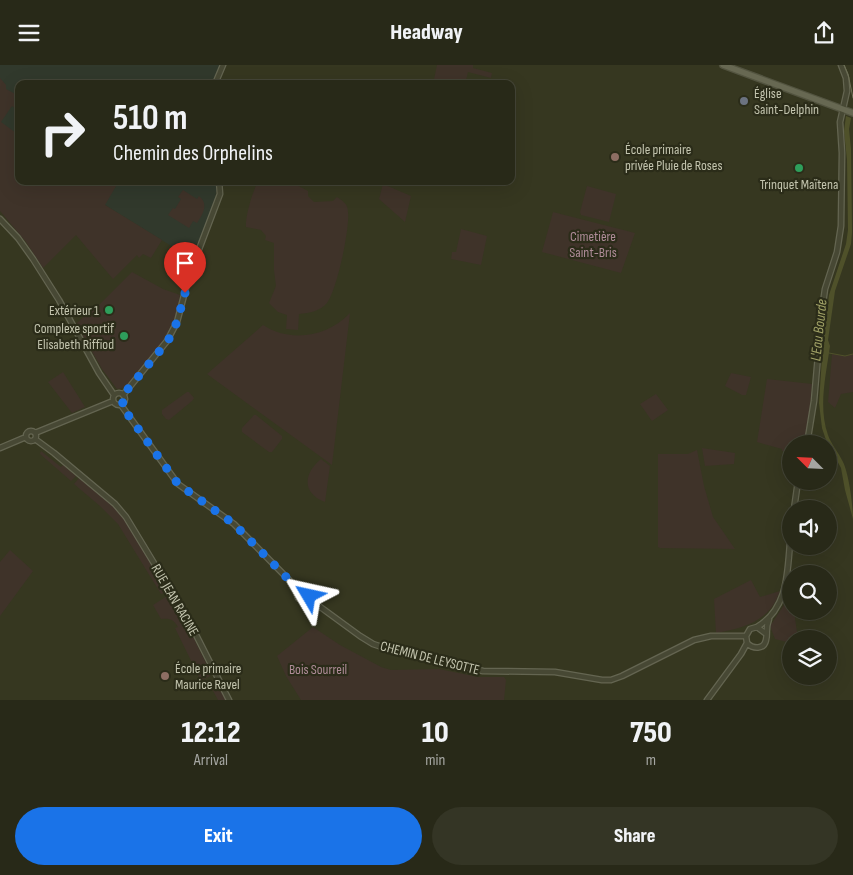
<!DOCTYPE html>
<meta charset="utf-8">
<style>
body{margin:0;font-family:"Sofia Sans Condensed",sans-serif;background:#343525;color:#f1f3f6;height:100vh;display:flex;flex-direction:column;font-size:19px;white-space:nowrap}
*{box-sizing:border-box;margin:0}
p{font-size:16px;color:#a5a6a2}
.icon{flex:none;width:28px;height:28px;fill:none;stroke:currentColor;stroke-width:2;stroke-linecap:round;stroke-linejoin:round}
.map{position:relative;height:635px;overflow:hidden}
.panel{display:flex;flex-direction:column;background:#282918;flex:1}
.panel>*{flex:none}
.guide{position:absolute;left:15px;top:15px;width:500px;height:105px;border-radius:10px;box-shadow:0 5px 20px #0002,0 0 0 1px #444537;background:#282918;color:#f1f3f6;overflow:hidden}
.needle{width:32px;rotate:294deg}
.buttons{position:absolute;left:782px;top:370px;display:grid;gap:10px}
.buttons a{display:grid;place-items:center;width:55px;height:55px;border-radius:50%;background:#282918;box-shadow:0 5px 20px #0002,0 0 0 1px #444537;font-size:25px}
.pin{position:absolute;display:grid;place-items:center;width:42px;height:42px;color:#fff;margin:-51px -21px;border-radius:50% 50% 50% 0;rotate:-45deg;box-shadow:0 0 5px #0007}
.pin .icon{rotate:45deg}
.me{position:absolute;width:55px;margin:-28px;rotate:306deg;stroke-linejoin:round;filter:drop-shadow(0 0 4px #0008)}
.turn{display:flex;align-items:center;gap:18px;height:105px;padding:0 15px;font-size:22px}
.turn .icon{width:65px;height:65px;stroke-width:2.5}
.turn b{display:block;font-size:35px;line-height:42px}
.eta{display:flex;justify-content:space-evenly;align-items:center;height:85px;text-align:center}
.eta b{font-size:30px;font-weight:800;line-height:35px}
.button{display:flex;gap:10px;margin-top:auto;padding:10px 15px}
.button a{flex:1;height:58px;border-radius:30px;background:#1a73e8;color:#fff;font-size:20px;font-weight:800;line-height:58px;text-align:center}
.button a+a{background:#343525;color:#f1f3f6}
header{display:flex;justify-content:space-between;align-items:center;height:65px;padding:0 15px;background:#282918;font-size:22px;font-weight:800}
.map>svg:first-child{display:block}
.medical{fill:#31392c}
.green{fill:#3f3329}
.water{fill:#4f512a}
.lines{fill:none;stroke-linecap:round;stroke-linejoin:round}
.stream{stroke:#4f512a;stroke-width:1}
.tertiary-casing{stroke:#646551;stroke-width:7}
.primary-casing{stroke:#535440;stroke-width:8}
.tertiary{stroke:#474834;stroke-width:4.5}
.primary{stroke:#676852;stroke-width:5.5}
.tram{stroke:#6e6f56;stroke-width:1}
.route{stroke:#1a73e8;stroke-width:9;stroke-dasharray:0 16.2}
.worship-dot{fill:#6b7280;stroke:#2b2c19;stroke-width:2}
.education-dot{fill:#8d6e63;stroke:#2b2c19;stroke-width:2}
.leisure-dot{fill:#2e9e5b;stroke:#2b2c19;stroke-width:2}
.labels{text-anchor:middle;dominant-baseline:central;stroke-width:4.5;stroke-linejoin:round;paint-order:stroke}
.poi-label{font-size:14px;fill:#c3c4ae;stroke:#2b2c19;text-anchor:start}
.park-label{font-size:14px;fill:#af8c98;stroke:#2b2c19}
.street-label{font-size:14px;fill:#c3c4ae;stroke:#2b2c19}
.water-label{font-size:15px;font-style:italic;fill:#a2a367;stroke:#2b2c19}
</style>
<header><svg class="icon" aria-label="menu" viewBox="0 0 24 24"><path d="M4 6h16M4 12h16M4 18h16"/></svg>Headway<svg class="icon" aria-label="share" viewBox="0 0 24 24"><path d="M12 15V3M7 8l5-5 5 5M5 13v7h14v-7"/></svg></header>
<div class="map">
<svg width="853" height="635" viewBox="0 0 853 635">
<rect width="100%" height="100%" fill="#363720"/>
<path class="medical" d="M0,0H221L212,19H19V87L0,76Z
M66,116H217V123L215,134L201,173L195,181H186L181,187Z"/>
<path class="green" d="M437,0H473V3L492,8L491,13L468,7L465,19H433Z
M0,13L6,20V24L19,31V46L12,41L1,57L19,70V116H119L105,140L162,175L151,193L143,189L139,193L137,190L113,214L76,170L43,203L26,177L0,146Z
M259,116H289L308,126V131L314,137L333,136L337,132C343,136 348,139 348,147C350,163 337,225 327,238C320,246 310,248 299,249L298,265L286,264L287,250L278,247L269,238L276,221L274,205V178L265,175L266,171L261,165L246,162C245,152 253,123 259,116Z
M383,119L411,131L405,157L379,134Z
M587,121L616,129L609,157L581,150L580,147Z
M183,125L197,134L199,131C209,139 203,149 197,158L193,156L189,163L168,150L173,143L175,144L181,134L178,132Z
M553,147L635,168L621,208L542,187Z
M461,164L487,171L481,200L451,194L452,187H456Z
M196,188L197,192L190,215L187,217L185,214L187,205H189L193,189Z
M132,207L163,224L180,230C178,266 147,296 126,322L117,324L102,304L76,259L92,244L96,243Z
M350,248L332,400L207,309L263,260C291,278 327,272 350,248Z
M832,289L845,291L853,289V327L841,329L835,343L828,337Z
M63,307L85,342L72,348L48,317Z
M731,308L751,312L746,330H742L725,321Z
M767,314L812,319L810,344L805,374L803,379H791V387L782,386V384L757,377Z
M187,327H189L194,333L192,336L169,355L166,354L162,349V345Z
M656,329L668,345L652,356L640,339Z
M254,350H256L282,371V374L272,387H269L242,367V363Z
M702,383L735,388L734,399L705,401Z
M697,385L704,421L713,452L735,484L660,483L658,482V389H688Z
M41,386L61,402L63,400L76,411L71,416L40,389Z
M321,394L330,401L325,437C302,428 303,409 321,394Z
M79,413L117,445L125,453L166,521L165,528L161,529L118,459L100,441L74,419Z
M10,485L33,506L0,551V497Z
M751,515L760,532L780,526C770,556 745,563 716,568L714,534Z
M167,531C177,532 191,564 196,575L195,576L211,608L210,611L201,616L175,563L178,562C173,554 170,553 161,554L153,540Z
M791,536V546H794L798,574H791V578L775,574L770,561L786,537Z
M313,562L340,580L381,602L391,605L439,604L478,612H504L506,615L504,635H301L286,611L277,591Z
M215,615L217,617L227,635H218L209,618Z"/>
<path class="water" d="M846,51L851,53L849,64L851,84L852,167L851,179L835,226L828,275L830,281C826,310 818,342 828,370C831,379 839,388 843,397C849,409 853,441 853,454L845,425L841,403L826,375L822,363L819,338L823,278L829,230L846,179L848,165L847,95L844,66Z"/>
<g class="lines">
<path class="stream" d="M829,288L845,291L853,289"/>
<defs>
<path id="tertiary" d="M215,19L223,0
M0,154L18,173L33,194L59,235L99,308L114,330
M198,187L220,129L219,116
M187,219L184,217L183,213L191,188L194,186L198,187
M187,219L192,216L200,191L198,187
M113 334a6 6 0 1 1 12 0a6 6 0 1 1-12 0Z
M123,330L167,276L177,257L187,219
M121,340L178,419L234,459L297,523
M26 371a5 5 0 1 1 10 0a5 5 0 1 1-10 0Z
M35,368L113,336
M35,374L54,388L115,439L126,452L189,556L229,635
M807,379L814,336L822,245L825,224L837,187L841,161L842,88L840,57L847,26L846,13L841,0
M0,383L26,372
M794,444L798,416
M297,523L301,521L308,523L310,529L308,533
M297,523L296,527L298,533L302,535L308,533
M308,533L360,571L373,579L391,585L483,606L555,607L602,615H611L622,611L694,575L711,571H746
M757,562C791,542 787,501 791,467
M765,568L757,562L750,564L746,571L747,578C753,584 764,585 766,575C768,567 765,565 769,554
M707,635L741,589L747,578"/>
<path id="primary" d="M723,0L853,48"/>
</defs>
<use href="#tertiary" class="tertiary-casing"/>
<use href="#primary" class="primary-casing"/>
<use href="#tertiary" class="tertiary"/>
<use href="#primary" class="primary"/>
<path class="tram" d="M844,0L848,9L853,33"/>
</g>
<g class="lines">
<path class="route" d="M185,228L177,257L168,276L123,330L124,336L121,340L178,419L234,459L297,523L301,521L308,523L310,527L309,531"/>
</g>
<circle class="worship-dot" cx="744" cy="36" r="5"/>
<g class="education-dot">
<circle cx="615" cy="92" r="5"/>
<circle cx="165" cy="611" r="5"/>
</g>
<g class="leisure-dot">
<circle cx="799" cy="103" r="5"/>
<circle cx="109" cy="245" r="5"/>
<circle cx="124" cy="271" r="5"/>
</g>
<g class="labels">
<g class="poi-label">
<text x="754" y="28">Église<tspan x="754" dy="16">Saint-Delphin</tspan></text>
<text x="625" y="84">École primaire<tspan x="625" dy="16">privée Pluie de Roses</tspan></text>
<text x="799" y="119" text-anchor="middle">Trinquet Maïtena</text>
<text x="99" y="245" text-anchor="end">Extérieur 1</text>
<text x="114" y="263" text-anchor="end">Complexe sportif<tspan x="114" dy="16">Elisabeth Riffiod</tspan></text>
<text x="175" y="603">École primaire<tspan x="175" dy="16">Maurice Ravel</tspan></text>
</g>
<g class="park-label">
<text x="593" y="171">Cimetière<tspan x="593" dy="16">Saint-Bris</tspan></text>
<text x="318" y="604">Bois Sourreil</text>
</g>
<g class="street-label">
<text transform="translate(175 535) rotate(60)">RUE JEAN RACINE</text>
<text transform="translate(430 593) rotate(14)">CHEMIN DE LEYSOTTE</text>
</g>
<g class="water-label">
<text transform="translate(819 265) rotate(-84)">L'Eau Bourde</text>
</g>
</g>
</svg>
<div class="buttons">
<a><svg class="needle" viewBox="-14 -14 28 28"><path d="M0-13l5 13h-10z" fill="#e53935"/><path d="M0 13l5-13h-10z" fill="#a5a6a2"/></svg></a>
<a><svg class="icon" aria-label="sound" viewBox="0 0 24 24"><path d="M4 9h4l5-4v14l-5-4H4zM17 9q2 3 0 6"/></svg></a>
<a><svg class="icon" aria-label="search" viewBox="0 0 24 24"><circle cx="10" cy="10" r="6"/><path d="M15 15l6 6"/></svg></a>
<a><svg class="icon" aria-label="layers" viewBox="0 0 24 24"><path d="M12 4l9 5-9 5-9-5zM3 14l9 5 9-5"/></svg></a>
</div>
<div class="pin" style="left:185px;top:228px;background:#d93025"><svg class="icon" aria-label="arrive" viewBox="0 0 24 24"><path d="M6 21V4h12l-3 4 3 4H6"/></svg></div>
<svg class="me" style="left:309px;top:531px" viewBox="-20 -20 40 40"><path d="M0-17L14 15 0 8-14 15z" fill="#1a73e8" stroke="#fff" stroke-width="4"/></svg>
<div class="guide">
<div class="turn"><svg class="icon" aria-label="right" viewBox="0 0 24 24"><path d="M7 20v-9h11M14 6l5 5-5 5"/></svg><div><b>510 m</b>Chemin des Orphelins</div></div>
</div>
</div>
<section class="panel">
<div class="eta">
<div><b>12:12</b><p>Arrival</p></div>
<div><b>10</b><p>min</p></div>
<div><b>750</b><p>m</p></div>
</div>
<div class="button"><a>Exit</a><a>Share</a></div>
</section>
